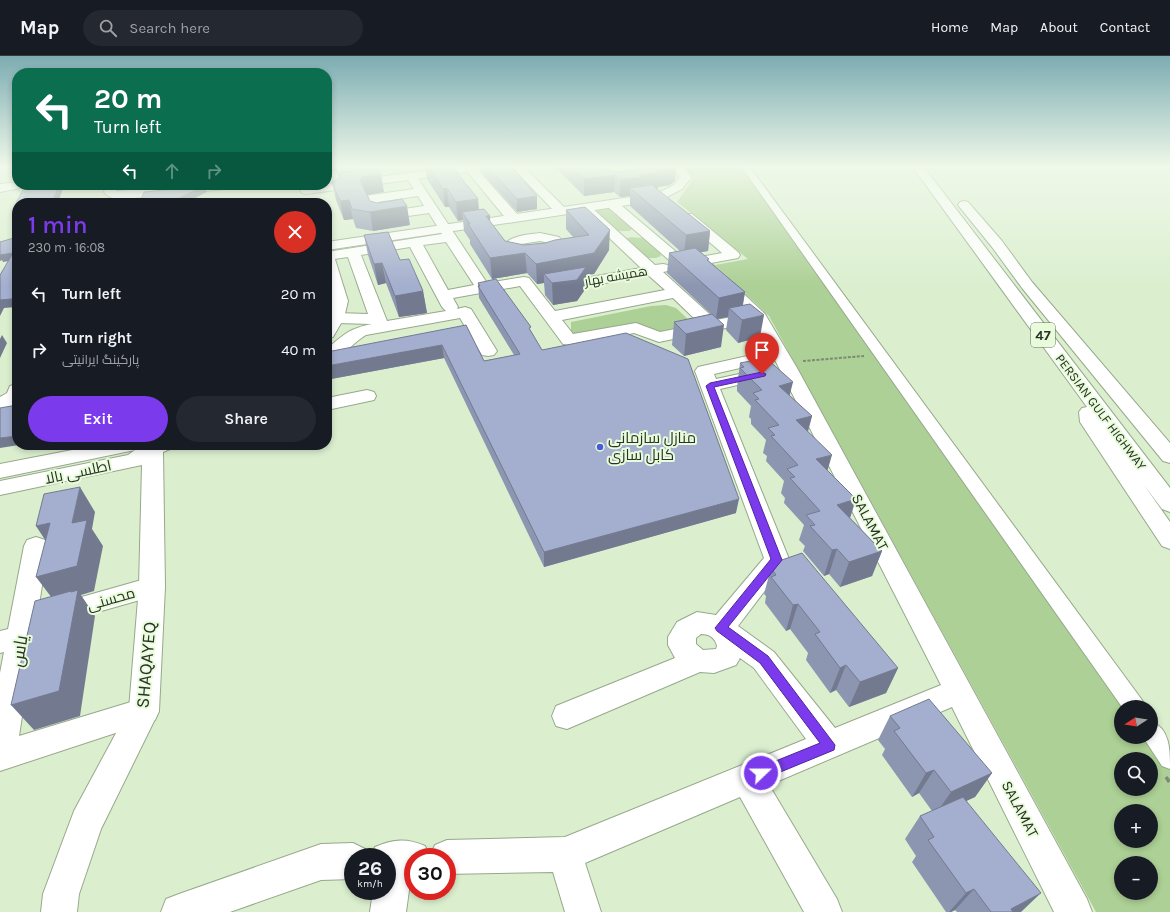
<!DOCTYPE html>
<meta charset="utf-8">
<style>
body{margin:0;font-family:Karla,Cairo,sans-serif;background:#242831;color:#f1f3f6;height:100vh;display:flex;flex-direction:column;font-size:15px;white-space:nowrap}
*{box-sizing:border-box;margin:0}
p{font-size:13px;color:#9ea1a6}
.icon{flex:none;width:22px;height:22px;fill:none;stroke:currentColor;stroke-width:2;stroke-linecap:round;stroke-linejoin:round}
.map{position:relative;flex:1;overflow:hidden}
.details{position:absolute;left:12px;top:142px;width:320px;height:252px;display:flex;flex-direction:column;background:#171b24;border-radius:16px;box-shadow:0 2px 6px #0003}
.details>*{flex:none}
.hud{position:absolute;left:12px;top:12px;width:320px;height:122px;border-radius:16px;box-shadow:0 2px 6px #0003;background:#0b6e4f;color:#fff;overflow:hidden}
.needle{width:26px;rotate:258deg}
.tools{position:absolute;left:1114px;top:644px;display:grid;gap:8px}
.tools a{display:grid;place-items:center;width:44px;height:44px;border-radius:50%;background:#171b24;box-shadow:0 2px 6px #0003;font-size:20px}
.speed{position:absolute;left:344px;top:792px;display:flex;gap:8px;font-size:20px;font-weight:700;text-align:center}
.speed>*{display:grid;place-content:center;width:52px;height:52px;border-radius:50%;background:#171b24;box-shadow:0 2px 6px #0003;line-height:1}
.speed small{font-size:10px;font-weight:400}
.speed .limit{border:6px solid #d22;background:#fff;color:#111}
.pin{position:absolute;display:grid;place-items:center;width:34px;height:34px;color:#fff;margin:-41px -17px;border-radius:50% 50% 50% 0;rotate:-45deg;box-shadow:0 0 4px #0007}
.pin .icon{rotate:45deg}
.me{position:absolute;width:44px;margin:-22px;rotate:68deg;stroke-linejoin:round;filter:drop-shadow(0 0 3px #0008)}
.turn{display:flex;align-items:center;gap:14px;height:84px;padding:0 16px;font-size:18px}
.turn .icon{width:52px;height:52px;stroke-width:2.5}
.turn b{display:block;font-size:28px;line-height:34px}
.lanes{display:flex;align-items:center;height:38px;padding:0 16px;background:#0003;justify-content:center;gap:20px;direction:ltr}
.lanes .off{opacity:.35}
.round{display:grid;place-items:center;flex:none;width:42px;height:42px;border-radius:21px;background:#242831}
.headline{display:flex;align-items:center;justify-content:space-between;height:68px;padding:0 16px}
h1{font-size:24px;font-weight:600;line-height:30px;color:#7c3aed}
.action{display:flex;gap:8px;margin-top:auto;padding:8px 16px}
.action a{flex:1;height:46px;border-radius:24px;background:#7c3aed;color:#fff;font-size:16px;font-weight:600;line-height:46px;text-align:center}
.action a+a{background:#242831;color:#f1f3f6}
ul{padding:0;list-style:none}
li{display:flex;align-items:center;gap:12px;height:56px;padding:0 16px}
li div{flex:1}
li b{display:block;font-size:15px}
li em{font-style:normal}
header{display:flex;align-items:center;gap:24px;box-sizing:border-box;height:56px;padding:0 20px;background:#171b24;border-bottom:1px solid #363941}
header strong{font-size:19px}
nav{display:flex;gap:22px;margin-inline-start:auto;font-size:14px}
.search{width:280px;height:36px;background:#242831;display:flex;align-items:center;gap:10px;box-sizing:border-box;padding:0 14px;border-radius:22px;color:#9ea1a6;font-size:15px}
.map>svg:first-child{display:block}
.green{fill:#acd095;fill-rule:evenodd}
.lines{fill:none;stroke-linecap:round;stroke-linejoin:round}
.pedestrian-casing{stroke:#96a98b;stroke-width:2}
.minor-casing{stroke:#96a98b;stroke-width:2}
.tertiary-casing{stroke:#96a98b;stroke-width:2}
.trunk-casing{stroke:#96a98b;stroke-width:2}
.path-far1{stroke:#7d8a74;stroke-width:2;stroke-dasharray:3 1.5;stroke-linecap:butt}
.path{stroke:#7d8a74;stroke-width:3.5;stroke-dasharray:6 3;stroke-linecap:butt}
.pedestrian{fill:#fff;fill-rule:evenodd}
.minor{fill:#fff;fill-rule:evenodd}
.tertiary{fill:#fff;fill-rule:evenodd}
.trunk{fill:#fff;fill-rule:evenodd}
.wall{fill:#8d96b1}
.shaded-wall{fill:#737a90}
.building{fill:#a4aece;stroke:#737a90}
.route{fill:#7c3aed;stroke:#51269a}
.poi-dot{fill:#485dd2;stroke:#e8fcdc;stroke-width:1.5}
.labels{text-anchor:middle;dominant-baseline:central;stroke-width:4;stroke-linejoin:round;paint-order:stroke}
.far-street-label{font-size:13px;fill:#2a3125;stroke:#e8fcdc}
.shield{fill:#e8fcdc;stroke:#636e5c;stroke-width:1}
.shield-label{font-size:14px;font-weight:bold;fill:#2a3125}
.poi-label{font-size:15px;fill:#2a3125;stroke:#e8fcdc;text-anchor:start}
.street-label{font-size:15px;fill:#2a3125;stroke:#e8fcdc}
.near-street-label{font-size:18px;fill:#2a3125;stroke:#e8fcdc}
</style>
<header>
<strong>Map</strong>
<div class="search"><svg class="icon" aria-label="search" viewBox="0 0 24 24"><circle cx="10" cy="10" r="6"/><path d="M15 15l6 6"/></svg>Search here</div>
<nav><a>Home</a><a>Map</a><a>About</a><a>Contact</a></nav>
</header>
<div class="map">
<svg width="1170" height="856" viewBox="0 0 1170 856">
<rect width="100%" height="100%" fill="#dbefcf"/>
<path class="green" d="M681,110H747L1141,651H1121V681H1151V665L1170,691V856H1096L769,260L715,209L748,203L677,146L693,123L689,117ZM1121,703H1151V733H1121ZM1121,755H1151V785H1121ZM1121,807H1151V837H1121Z
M601,153H612L634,172L629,175H617L595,156Z
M630,181L643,182L660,197L661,200L656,202H646L626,183Z
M666,249L676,252L691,266L688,271L658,277C632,260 610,279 583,278C579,278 574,277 571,276V266L651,250Z"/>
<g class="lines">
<defs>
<path id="pedestrian" d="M741,110H749L1142,644L1145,651H1122Z
M1151,665C1170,673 1170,693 1170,713L1162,710L1143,681H1151Z"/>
<path id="minor" d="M511,110H523L565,152L567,155L565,158H557Z
M604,110H630L641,115L644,120C636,134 599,134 589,121L592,115ZM611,115H623L632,120C622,125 611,125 601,120Z
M467,111H475L518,159L519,162L518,165H508L467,115L465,113Z
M411,117L415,118L487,227L524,221L529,222L555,255L665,234L648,219L557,236L552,234L549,231L552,228L641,212L583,157L581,154L583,151H591L655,209L663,208L668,209L670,212L668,215L663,216L716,264L747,258L693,205L695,202L722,197L681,161L682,158H692L738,196L740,199L738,202L711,207L765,258L797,312L1087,843L1092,856H1054L952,651L769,729L837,843L842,856H804L740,741L585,807L601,856H565L553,816L447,818V801H413V819L411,820L406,856H370L373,835H387V801H370L375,791C393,783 407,782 425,790L430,800L435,789L447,784L565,781L806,683L754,612L740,602L736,609L714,617L700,616L567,673L556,670L552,660L556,650L675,602L668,589V581L677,566L697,556L716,559L764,502L695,315L698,311L770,295L754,266L659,286L634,277L569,289L563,288L520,230L453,242L458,251L457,253L465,251L471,253L497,295L494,299L488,300L482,299L460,262L366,279C352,287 339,305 327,308V293C343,279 350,272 372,268L336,267L330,265L328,262L330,259L336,257L368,258L348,201L327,204V196L442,178L429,157L380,164L375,163L365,143L367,140L371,139L414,133L405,120L407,118ZM418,140L424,150L384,156L378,146ZM446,186L474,229L448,234L423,189ZM410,191L442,251L446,255L387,265L361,199ZM673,242L700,268L660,276L636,267L573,278L562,264ZM775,304L941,629L835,672L774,596L738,570L789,503L720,333L773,321L776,317L773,313L767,312L716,323L714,318ZM701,578C710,578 715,582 717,590L716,593L703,594L696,588V582Z
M106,129H118L116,135H118L186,129H241L239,131L235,132L125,143C117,143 109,143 104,136Z
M612,144L616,145L687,205L689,208L687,211L682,212L677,211L608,151L606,148L608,145Z
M540,177L559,181L567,191C560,212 509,213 502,191C510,179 527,179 540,177ZM540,185L549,187L553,192C542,200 527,202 516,192L521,188Z
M17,328V347L7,353L0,355V341L7,337L10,330Z
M367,334L374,336L376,340L374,344L327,354V342Z
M36,481L45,484L48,490L19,680L144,642L155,646L159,655L155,664L0,715V617L4,596L0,597V575L8,573L24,490L27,484Z
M152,521L161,524L165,531L161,538L59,567L50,564L46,557L50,550Z
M353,787L365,793L369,801H353V823L321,824L230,856H161L166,843L179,838L321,788Z"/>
<path id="tertiary" d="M460,110H494L489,113L306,138L302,137L300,134L302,131L327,129V128Z
M670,110H682L688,116L691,122L682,133L661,144L327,194V186L658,137L674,129L679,122V119Z
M17,126V129H28L26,131L0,136V128Z
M327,196L332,197L334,200L348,245L344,262L333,281L327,282V263L332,245L327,226Z
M98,389H141L140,391L143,389H173L170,393L163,396L165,531L159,655L101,773L79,838L77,856H41L43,838L74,755L129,653L139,531L142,409L0,439V425L128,399L135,394L0,422V408Z"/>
<path id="trunk" d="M912,110H923L1170,432V456L1162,453L1144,429L1170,466V493L1162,490L1080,366L1079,356L1082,352L1087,351Z
M964,145L968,146L1002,185L1032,226L1170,387V407L1163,405L1022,232L992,191L958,149L960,146Z"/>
</defs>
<use href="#pedestrian" class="pedestrian-casing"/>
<use href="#minor" class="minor-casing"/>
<use href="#tertiary" class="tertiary-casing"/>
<use href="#trunk" class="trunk-casing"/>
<path class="path-far1" d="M803,305L864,300"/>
<path class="path" d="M1166,721L1170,727"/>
<use href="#pedestrian" class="pedestrian"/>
<use href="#minor" class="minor"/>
<use href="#tertiary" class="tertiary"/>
<use href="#trunk" class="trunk"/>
</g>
<path class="wall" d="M327,110H356L357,114L384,136L367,138L370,145L410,169L373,175L356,172L353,163L344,164L336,144L332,126L339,122L336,115Z
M425,110H453L467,130L478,143L479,153L490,160V166L505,185L524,189L545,187L573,181L566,173V154L609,194L594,218L586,219V232L577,245L553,249L545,239L544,227L537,228L527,217L492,223L470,188V184L464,175L463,164L458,165L449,151H445L427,123Z
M481,110H511L537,140V153L517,156L481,116Z
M554,110H599L597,112L600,113L618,116L635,113L637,112L635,110H676L675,125L670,129L658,131L657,133L710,175L708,195L701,196L709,205L745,236L743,249L760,281L738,287L726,274L728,261L718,263L721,291L684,300L672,289L674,266L711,258L667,217L669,197L680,195L630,150V140L620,141L614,136L584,140Z
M364,179L400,204L423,235L427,257L399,261L386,227L378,229L368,199Z
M478,227L531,276L542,294L736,457L544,511L444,302L331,323L327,310L466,269L484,305L514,299L479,242Z
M740,307L790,340L812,360L808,376L827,415L856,443L850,462L882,495L872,520L840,531L829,518L824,520L803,495L805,490L799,484L804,469L784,447L785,442L781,437L784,425L766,405L767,400L763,397L766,384L751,368V363L749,361L751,350L737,335V331Z
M771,512L898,612L886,637L849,651L836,634L830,637L806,604L808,597L790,573L786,575L765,547L766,540L764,538Z
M890,660L992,717L975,741L966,745L1021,856H957L955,854L951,856H946L912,806L916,800L905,783L920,760L932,755L919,737L912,741L882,699L885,693L878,684Z"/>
<path class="shaded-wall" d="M327,110H335L336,115L327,116Z
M668,110H676L675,125L670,129L658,131V133L640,136L630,132V140L620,141V124L656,115Z
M381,118L384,136L367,139L360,124L363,121Z
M615,119L614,136L584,140V123Z
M59,129H63L64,130L58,147H51Z
M150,129H169L151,131Z
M204,130L207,136L185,147H155V146Z
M447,132L449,151H445L443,133Z
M537,140V153L517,156V143Z
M478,143L479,162L462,156L463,164L458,165L456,146Z
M349,144L353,163L344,164L340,145Z
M407,150L410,169L373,175L370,156Z
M14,151H17V157Z
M486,160H490L491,179Z
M610,174L609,194L594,218L586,219V232L577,245L553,249L552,227L544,218V227L537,228L536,208Z
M710,175L708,195L684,199L686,179Z
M0,197H13L17,204L3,206L2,204L0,205Z
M525,197L527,217L492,223L490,202Z
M382,207L386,227L378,229L374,208Z
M17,233V249L16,251L4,252L0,260V244Z
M423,235L427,257L399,261L395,240Z
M745,236L741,258L729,252L728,261L716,263L719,242Z
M764,259L760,281L738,287L742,264Z
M724,269L721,291L684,300L686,278Z
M2,279L7,287L0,302V283Z
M442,289L444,302L331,323L327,310Z
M793,326L787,350L779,330Z
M812,360L805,384L796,364Z
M17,380V389H19L0,392V382Z
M832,399L825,423L816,403Z
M80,431L95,456L92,473L103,490L94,535L81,539L95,560L80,660L34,674L11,649L55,546L36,521L72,467Z
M739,443L736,457L544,511V496Z
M856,443L848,468L837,449Z
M50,467L53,496L36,470Z
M837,493L829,518L824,520L832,494Z
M882,495L872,520L840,531L849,506Z
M798,548L790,573L786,575L793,549Z
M846,609L836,634L830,637L840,612Z
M898,612L886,637L849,651L860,626Z
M934,714L919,737L912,741L926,717Z
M992,717L975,741L935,759L951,736Z
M974,833L955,854L951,856H949L966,837Z
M1041,837L1021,856H1008L1011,853Z"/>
<path class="building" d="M335,110H356L357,114L340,117V118H338Z
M428,110H453L467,130H468L478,143L456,146L447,132L443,133Z
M487,110H511L537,140L517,143Z
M570,110H594L600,113L618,116L635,113L639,110H674L671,113L656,115L659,117L639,119L641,121L620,124L615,119L584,123Z
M376,112L381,118L363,121L360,124L370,145L377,147L402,143L407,150L370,156L352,153L349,144L340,145L332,126L341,121L340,117Z
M29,129H59L52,147H17V151H14L25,130H29Z
M652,129L710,175L686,179L630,132Z
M204,130L175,144L155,146V147H140L144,136Z
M259,146V147H248Z
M585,151L610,174L594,197L536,208L525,197L490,202L468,168H470L462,156L484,153L490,160H486L505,185L524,189L545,187L555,184L589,179L566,154Z
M388,176L400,204L409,203L423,235L395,240L382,207L374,208L364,179Z
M15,180H17V233L12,243L0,244V219L13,197L0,199V186L14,182Z
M695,192L709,203L707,204L745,236L719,242L669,197Z
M586,211L577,224L552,227L544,218Z
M496,223L531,271L529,272L542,294L626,277L688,303L739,443L544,496L442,289L327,310V296L466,269L484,305L520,298L478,230H480L478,227Z
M750,248L764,259L742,264L729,252Z
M712,258L724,269L686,278L674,266Z
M766,302L793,326L779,330L812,360L796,364L832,399L816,403L856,443L837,449L882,495L849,506L837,493L832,494L810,470L815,469L806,459L820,455L790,422L795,421L787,413L798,409L771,380L775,379L768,372L779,369L755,344L759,343L753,337L762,334L740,312L744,311L740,307Z
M17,349V380L0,382V352Z
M80,431L72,467L87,464L77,510L36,521L50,467L36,470L44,438Z
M802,497L898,612L860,626L846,609L840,612L815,578L820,576L798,548L793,549L771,521L776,519L771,512L776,506Z
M78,534L59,635L11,649L35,545L71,535V536Z
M929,643L992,717L951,736L934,714L926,717L894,675L900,672L890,660Z
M963,741L1041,837L1011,853L1013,856H991L974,833L966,837L928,784L934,781L920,760Z"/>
<linearGradient id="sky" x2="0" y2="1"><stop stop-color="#7cacb2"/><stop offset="0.48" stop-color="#eff8e9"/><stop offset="1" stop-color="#eff8e9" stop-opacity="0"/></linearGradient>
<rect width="1170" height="230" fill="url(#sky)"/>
<path class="route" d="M762,316L766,318L765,320L714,331L782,504L728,571L768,600L835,689L834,694L761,724L756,722L754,717L756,713L820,687L760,607L717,575L715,572L771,503L706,330L710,327Z"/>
<circle class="poi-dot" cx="600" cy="391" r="4"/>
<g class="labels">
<g class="far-street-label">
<text transform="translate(616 220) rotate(-10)">همیشه بهار</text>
<text transform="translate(1101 356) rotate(53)">PERSIAN GULF HIGHWAY</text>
</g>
<rect class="shield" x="1031" y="267" width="24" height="24" rx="3"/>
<g class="shield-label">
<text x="1043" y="279">47</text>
</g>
<g class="poi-label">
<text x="608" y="382">منازل سازمانی<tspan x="608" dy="17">کابل سازی</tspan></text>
</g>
<g class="street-label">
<text transform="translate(78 416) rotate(-12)">اطلسی بالا</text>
<text transform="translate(870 466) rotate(62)">SALAMAT</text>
<text transform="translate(111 543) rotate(-16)">محسنی</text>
<text transform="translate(1020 753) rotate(62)">SALAMAT</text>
</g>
<g class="near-street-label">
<text transform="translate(19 595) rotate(-80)">یاس</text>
<text transform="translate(146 609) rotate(-85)">SHAQAYEQ</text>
</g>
</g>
</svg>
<div class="tools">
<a><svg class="needle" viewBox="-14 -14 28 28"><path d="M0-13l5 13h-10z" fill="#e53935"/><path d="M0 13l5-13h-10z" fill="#9ea1a6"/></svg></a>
<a><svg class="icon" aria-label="search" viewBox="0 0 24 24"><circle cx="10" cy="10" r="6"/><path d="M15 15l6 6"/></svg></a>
<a>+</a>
<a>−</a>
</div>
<div class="speed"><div>26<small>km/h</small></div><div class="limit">30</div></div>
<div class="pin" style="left:762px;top:318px;background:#d93025"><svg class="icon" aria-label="arrive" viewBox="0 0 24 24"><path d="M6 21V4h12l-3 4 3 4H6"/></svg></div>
<svg class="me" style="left:761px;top:717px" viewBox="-20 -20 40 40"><circle r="17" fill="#7c3aed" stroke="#fff" stroke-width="3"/><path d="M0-11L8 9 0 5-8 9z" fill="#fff"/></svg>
<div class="hud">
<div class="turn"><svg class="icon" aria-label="left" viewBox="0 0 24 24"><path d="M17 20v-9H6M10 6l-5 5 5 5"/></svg><div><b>20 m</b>Turn left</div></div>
<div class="lanes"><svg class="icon" aria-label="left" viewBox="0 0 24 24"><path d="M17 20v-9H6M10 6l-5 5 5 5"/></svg><svg class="icon off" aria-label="ahead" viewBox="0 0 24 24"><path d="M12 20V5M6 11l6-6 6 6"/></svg><svg class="icon off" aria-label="right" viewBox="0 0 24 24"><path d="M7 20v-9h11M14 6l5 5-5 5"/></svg></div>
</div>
<section class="details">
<div class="headline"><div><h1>1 min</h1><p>230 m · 16:08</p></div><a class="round" style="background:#d93025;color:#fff"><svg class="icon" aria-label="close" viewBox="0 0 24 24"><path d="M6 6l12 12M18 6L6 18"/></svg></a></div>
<ul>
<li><svg class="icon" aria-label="left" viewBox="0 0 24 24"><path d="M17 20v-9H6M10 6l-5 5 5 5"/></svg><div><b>Turn left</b></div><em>20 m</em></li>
<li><svg class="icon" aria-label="right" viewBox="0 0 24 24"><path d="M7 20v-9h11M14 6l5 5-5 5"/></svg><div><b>Turn right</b><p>پارکینگ ایرانیتی</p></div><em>40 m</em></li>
</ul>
<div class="action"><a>Exit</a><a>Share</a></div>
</section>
</div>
